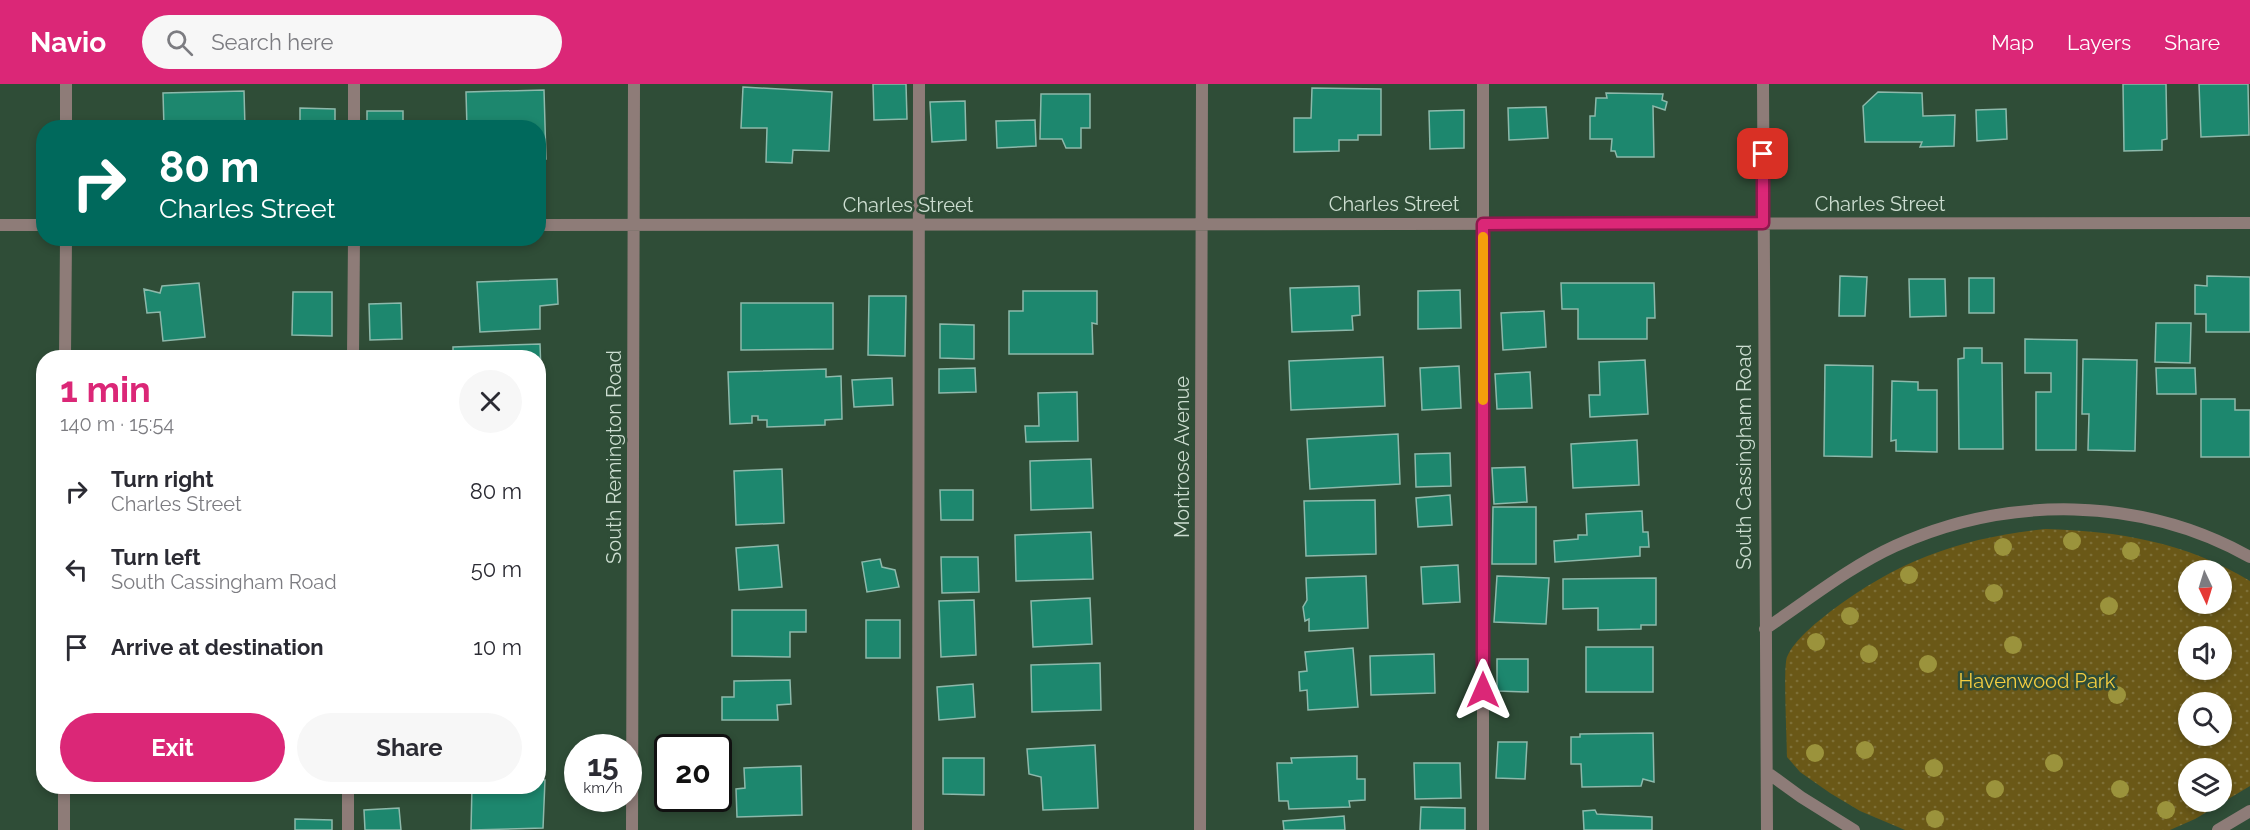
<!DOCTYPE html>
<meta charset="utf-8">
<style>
body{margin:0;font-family:Raleway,sans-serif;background:#f7f7f7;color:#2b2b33;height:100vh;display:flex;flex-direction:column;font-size:22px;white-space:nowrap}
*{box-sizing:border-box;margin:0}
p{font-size:20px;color:#7c7c81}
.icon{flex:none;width:33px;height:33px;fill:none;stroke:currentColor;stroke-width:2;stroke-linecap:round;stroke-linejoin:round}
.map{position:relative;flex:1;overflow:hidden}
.drawer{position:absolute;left:36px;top:266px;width:510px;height:444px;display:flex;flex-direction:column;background:#fff;border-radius:24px;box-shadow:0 3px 9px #0003}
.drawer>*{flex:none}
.banner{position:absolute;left:36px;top:36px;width:510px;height:126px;border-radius:24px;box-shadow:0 3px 9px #0003;background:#00695c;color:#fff;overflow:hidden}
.needle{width:39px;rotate:176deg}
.fabs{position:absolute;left:2178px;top:476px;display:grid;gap:12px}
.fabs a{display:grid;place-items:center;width:54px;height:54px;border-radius:50%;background:#fff;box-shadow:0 3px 9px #0003;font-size:30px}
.speed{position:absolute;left:564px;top:650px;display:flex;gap:12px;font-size:30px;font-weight:700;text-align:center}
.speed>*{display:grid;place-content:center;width:78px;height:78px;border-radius:50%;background:#fff;box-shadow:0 3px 9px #0003;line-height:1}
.speed small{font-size:15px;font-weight:400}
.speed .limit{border:3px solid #111;border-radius:9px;background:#fff;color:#111}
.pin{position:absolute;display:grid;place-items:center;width:51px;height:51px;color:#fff;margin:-26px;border-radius:12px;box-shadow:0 3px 9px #0006}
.me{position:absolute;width:66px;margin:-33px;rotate:0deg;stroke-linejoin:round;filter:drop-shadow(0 0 4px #0008)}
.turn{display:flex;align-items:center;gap:21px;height:126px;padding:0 24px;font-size:27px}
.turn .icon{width:78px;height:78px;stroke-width:2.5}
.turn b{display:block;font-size:42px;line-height:51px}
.round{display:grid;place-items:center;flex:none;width:63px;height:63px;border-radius:32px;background:#f7f7f7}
.overview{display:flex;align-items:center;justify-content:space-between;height:102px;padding:0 24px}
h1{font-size:36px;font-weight:700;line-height:45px;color:#db2777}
.button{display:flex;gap:12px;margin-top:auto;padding:12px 24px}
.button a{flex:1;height:69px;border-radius:36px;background:#db2777;color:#fff;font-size:24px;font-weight:700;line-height:69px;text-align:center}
.button a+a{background:#f7f7f7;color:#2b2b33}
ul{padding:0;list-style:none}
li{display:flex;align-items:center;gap:18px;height:78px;padding:0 24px}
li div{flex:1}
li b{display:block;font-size:22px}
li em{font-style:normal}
header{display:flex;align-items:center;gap:36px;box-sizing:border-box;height:84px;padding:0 30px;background:#db2777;color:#fff}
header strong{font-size:28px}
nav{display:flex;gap:33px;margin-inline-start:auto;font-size:21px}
.search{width:420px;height:54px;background:#f7f7f7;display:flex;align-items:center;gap:15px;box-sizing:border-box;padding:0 21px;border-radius:33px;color:#7c7c81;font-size:22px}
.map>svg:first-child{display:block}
.park{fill:url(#park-dots);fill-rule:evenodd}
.building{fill:#1d876e;stroke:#8db9ab;stroke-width:1.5}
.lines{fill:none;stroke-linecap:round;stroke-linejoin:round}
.service{stroke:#8e7c78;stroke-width:12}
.minor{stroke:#8e7c78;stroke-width:12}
.tree{fill:#9b933c}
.route-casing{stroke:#8e194d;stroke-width:15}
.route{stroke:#db2777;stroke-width:10}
.slow{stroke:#f59e0b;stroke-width:10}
.labels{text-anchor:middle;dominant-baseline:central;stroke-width:5;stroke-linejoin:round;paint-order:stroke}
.street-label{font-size:20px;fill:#ccddd0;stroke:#2f4d37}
.park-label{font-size:20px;fill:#f4cd40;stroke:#2f4d37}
</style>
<header>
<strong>Navio</strong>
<div class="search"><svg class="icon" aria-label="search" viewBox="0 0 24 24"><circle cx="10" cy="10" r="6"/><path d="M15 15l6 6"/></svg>Search here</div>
<nav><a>Map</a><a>Layers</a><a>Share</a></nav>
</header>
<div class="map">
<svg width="2250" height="746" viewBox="0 0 2250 746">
<defs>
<pattern id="park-dots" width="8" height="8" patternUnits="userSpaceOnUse" patternTransform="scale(1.5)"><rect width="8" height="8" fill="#6a5817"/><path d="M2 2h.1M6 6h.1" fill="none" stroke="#7e7038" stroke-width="1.8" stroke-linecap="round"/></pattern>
</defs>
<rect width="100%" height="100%" fill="#2f4d37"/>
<path class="park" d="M2045,445C2118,447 2186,458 2250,497V702L2195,735L2170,746H1905L1860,727L1830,709L1800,688L1787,673C1787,656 1783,583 1787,573C1795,555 1816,539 1831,527C1899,476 1961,454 2045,445ZM2188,486H2222V519H2188ZM2188,552H2222V585H2188ZM2188,618H2222V651H2188ZM2188,684H2222V717H2188Z"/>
<path class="building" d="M873,0H906L907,35L874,36Z
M2123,0H2166L2167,55L2162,56V66L2124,67Z
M2199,0H2248L2249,51L2201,53Z
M743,3L832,8L829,67L793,66L792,79L766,78L767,44H741Z
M1312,4L1381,5V51H1358V56H1339V67L1294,68V34H1311Z
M544,6L546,75H538V44H467L466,8Z
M244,7L245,44H164L163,9Z
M1878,8L1922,9L1923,32L1955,31L1954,62L1920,63L1922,58H1865L1863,22Z
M1606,9L1663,10L1662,16L1667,18L1665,26L1653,22L1654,73H1617L1615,67H1611L1612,55H1590V32H1595L1596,14H1607Z
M1041,10H1090V44H1081V64H1066L1062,55H1040Z
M965,17L966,56L932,58L930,18Z
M1546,23L1548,54L1509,56L1508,24Z
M300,24L335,25V44H300Z
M2006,25L2007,55L1977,57L1976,26Z
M1464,26V64L1430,65L1429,27Z
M367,27H403V44H367Z
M1035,36L1036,62L997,64L996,37Z
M1840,192L1867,193L1865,232H1839Z
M2207,192L2250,193V248H2206V230H2195V201L2207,202Z
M1969,194H1994V229H1969Z
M557,195L558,220L540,222V245L480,248L477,198Z
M1909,195H1945L1946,232L1910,233Z
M199,199L205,253L163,257L160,228L147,229L144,205L160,209L162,202Z
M1561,199H1654L1655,234H1647V255H1578V225H1562Z
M1359,202L1360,231L1352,232L1353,246L1292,248L1290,204Z
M1460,206L1461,244L1418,245V207Z
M1023,207H1097V240L1092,239L1093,270H1009V227H1023Z
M293,208H332V252L292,251Z
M869,212H906L905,272L868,271Z
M401,219L402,255L370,256L369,220Z
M741,219H833V265L741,266Z
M1544,227L1546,263L1503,266L1501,229Z
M2156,239H2191L2190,279L2155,278Z
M940,240L974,241V275L940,274Z
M2025,255L2077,256L2076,366H2036V308H2051V289H2025Z
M540,260L541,289L538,290V273H453V263Z
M1964,264H1982V279H2002L2003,365H1959L1958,275L1964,274Z
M1383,273L1385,322L1291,326L1289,277Z
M2083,275L2137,276L2135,367L2088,366L2089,330H2082Z
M1645,276L1648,330L1590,333L1589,311H1600L1599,278Z
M1825,281L1873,282L1872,373L1824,372Z
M1459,282L1461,324L1422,326L1420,284Z
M975,284L976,308L939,309V285Z
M2156,284H2195L2196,310H2157Z
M826,285V293L841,292L842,335L825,336V341L767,343V336H758V332H752V339L730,340L728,288Z
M1530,288L1532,324L1497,325L1495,290Z
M892,294L893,321L854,323L852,296Z
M1892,297L1918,298V306H1937V368L1896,367V356L1891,357Z
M1077,308L1078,357L1026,358L1025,342H1039L1038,309Z
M2201,315H2235V326H2250V373H2201Z
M538,332H542L543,359L538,360Z
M1398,350L1400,400L1310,405L1307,355Z
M1637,356L1639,401L1573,404L1571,360Z
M1450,369L1451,402L1416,403L1415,370Z
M1091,375L1093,424L1031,426L1030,377Z
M1525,383L1527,418L1494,420L1492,384Z
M782,385L784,439L736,441L734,387Z
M538,394L544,442L538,443Z
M940,406H973V436H941Z
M1450,411L1452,441L1418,443L1416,414Z
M1375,416L1376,470L1306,472L1304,417Z
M1493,423H1536V480H1492Z
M1642,427L1643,448H1648L1649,463H1640V472L1555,478L1554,457L1578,455V451H1587L1586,430Z
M1091,448L1093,495L1016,497L1015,451Z
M778,461L782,503L739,506L736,464Z
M941,473H978L979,508L942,509Z
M880,475L882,483L895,486L899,503L867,508L862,478Z
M1458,481L1460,518L1423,520L1421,483Z
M1366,492L1368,544L1309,547V535L1305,537L1303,523L1307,516L1306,494Z
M1497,492L1549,494L1546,540L1494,538Z
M1656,494V541H1641V545L1598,546V524L1563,525V495Z
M1090,514L1092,560L1033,563L1031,517Z
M974,516L976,571L941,573L939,517Z
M732,526H806V548H790V573L732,572Z
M538,535L542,580H538Z
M866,536H900V574H866Z
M1586,563H1653V608H1586Z
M1353,564L1358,623L1308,626L1307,606L1300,607L1299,588L1307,587L1305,568Z
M1434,570L1435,609L1371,611L1370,572Z
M1497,575H1528V608L1497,607Z
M1100,579L1101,626L1032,628L1031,581Z
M790,596L791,620L777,621L778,636H722V613H734V597Z
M973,600L975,633L939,636L937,603Z
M538,623L542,624L543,662H538Z
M1653,649L1654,698L1643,695L1641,702L1582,703L1581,680H1571V653H1580V650Z
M1498,658H1527L1525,695L1496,694Z
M1095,661L1098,724L1043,726L1041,693L1029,690L1027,665Z
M1357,672V695H1365V716L1349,717L1350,723L1289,725L1288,717H1279L1277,679H1292L1291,674Z
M943,674H984V711L943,710Z
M1414,679H1460L1461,714L1415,715Z
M801,682L802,731L737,733L736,705L745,704L744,684Z
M538,696H545L543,744L471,746L472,702H538Z
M1421,723L1465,724V746H1420Z
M399,724L401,746H365L364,726Z
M1595,726L1597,730L1652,733V746H1584L1583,727Z
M1344,732L1345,746H1284L1283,737Z
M295,735L332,736V746H295Z"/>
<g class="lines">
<path class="service" d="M354,0V44
M1483,0V746
M353,273L354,154
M348,746V702
M918,746L919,0"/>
<path class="minor" d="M1763,0L1767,746
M66,44V0
M0,141H44
M538,141L2250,139
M65,273L66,154
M1765,545C1807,517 1849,483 1895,462C2008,411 2141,412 2250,473
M1768,689L1801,713L1854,746
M64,746V702
M632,746L634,0
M1200,746L1202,0
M2218,746L2250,727"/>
</g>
<g class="tree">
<circle cx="2072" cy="457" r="9"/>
<circle cx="2003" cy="463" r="9"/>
<circle cx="2131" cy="467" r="9"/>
<circle cx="1909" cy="491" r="9"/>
<circle cx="1994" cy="509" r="9"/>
<circle cx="2109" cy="522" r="9"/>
<circle cx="1850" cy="532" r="9"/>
<circle cx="1816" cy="558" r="9"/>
<circle cx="2013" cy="561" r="9"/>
<circle cx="1869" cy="570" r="9"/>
<circle cx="1928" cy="580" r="9"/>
<circle cx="2117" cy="611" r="9"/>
<circle cx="1865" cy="666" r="9"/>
<circle cx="1815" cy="669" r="9"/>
<circle cx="2054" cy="679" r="9"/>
<circle cx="1934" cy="684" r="9"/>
<circle cx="1995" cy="705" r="9"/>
<circle cx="2120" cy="705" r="9"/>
<circle cx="2166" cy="726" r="9"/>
<circle cx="1935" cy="735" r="9"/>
</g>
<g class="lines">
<defs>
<path id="route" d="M1483,606V140L1763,139V70"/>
</defs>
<use href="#route" class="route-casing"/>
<use href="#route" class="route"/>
<path class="slow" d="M1483,153V316"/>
</g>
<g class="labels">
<g class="street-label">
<text x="1394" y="120">Charles Street</text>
<text x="1880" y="120">Charles Street</text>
<text x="908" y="121">Charles Street</text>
<text transform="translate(614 373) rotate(-90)">South Remington Road</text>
<text transform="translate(1182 373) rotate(-90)">Montrose Avenue</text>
<text transform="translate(1744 373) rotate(-90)">South Cassingham Road</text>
</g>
<g class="park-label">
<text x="2037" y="597">Havenwood Park</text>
</g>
</g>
</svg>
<div class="fabs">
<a><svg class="needle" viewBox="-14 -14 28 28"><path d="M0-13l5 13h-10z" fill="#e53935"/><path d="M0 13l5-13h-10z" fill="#7c7c81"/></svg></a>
<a><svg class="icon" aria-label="sound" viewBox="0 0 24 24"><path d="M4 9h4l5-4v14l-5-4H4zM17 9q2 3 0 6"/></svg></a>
<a><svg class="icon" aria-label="search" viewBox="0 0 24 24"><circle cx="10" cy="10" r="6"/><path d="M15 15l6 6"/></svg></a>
<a><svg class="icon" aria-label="layers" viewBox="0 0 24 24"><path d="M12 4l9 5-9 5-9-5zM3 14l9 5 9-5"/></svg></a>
</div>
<div class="speed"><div>15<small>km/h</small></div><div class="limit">20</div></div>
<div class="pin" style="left:1763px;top:70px;background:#d93025"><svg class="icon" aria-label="arrive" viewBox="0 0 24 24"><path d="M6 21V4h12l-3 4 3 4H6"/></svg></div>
<svg class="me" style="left:1483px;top:606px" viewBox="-20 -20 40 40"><path d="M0-17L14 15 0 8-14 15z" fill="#db2777" stroke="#fff" stroke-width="4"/></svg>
<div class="banner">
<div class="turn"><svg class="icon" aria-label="right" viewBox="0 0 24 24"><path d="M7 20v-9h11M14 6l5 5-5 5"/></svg><div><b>80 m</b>Charles Street</div></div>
</div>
<section class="drawer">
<div class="overview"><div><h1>1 min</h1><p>140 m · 15:54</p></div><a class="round"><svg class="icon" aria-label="close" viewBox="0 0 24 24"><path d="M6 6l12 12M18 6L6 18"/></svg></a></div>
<ul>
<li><svg class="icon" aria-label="right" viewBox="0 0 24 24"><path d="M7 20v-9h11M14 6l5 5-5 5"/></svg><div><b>Turn right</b><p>Charles Street</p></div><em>80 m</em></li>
<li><svg class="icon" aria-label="left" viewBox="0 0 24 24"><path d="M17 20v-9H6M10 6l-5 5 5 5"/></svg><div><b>Turn left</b><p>South Cassingham Road</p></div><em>50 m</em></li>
<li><svg class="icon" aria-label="arrive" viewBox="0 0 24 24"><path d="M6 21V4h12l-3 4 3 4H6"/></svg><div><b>Arrive at destination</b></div><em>10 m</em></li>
</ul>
<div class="button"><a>Exit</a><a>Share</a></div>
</section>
</div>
